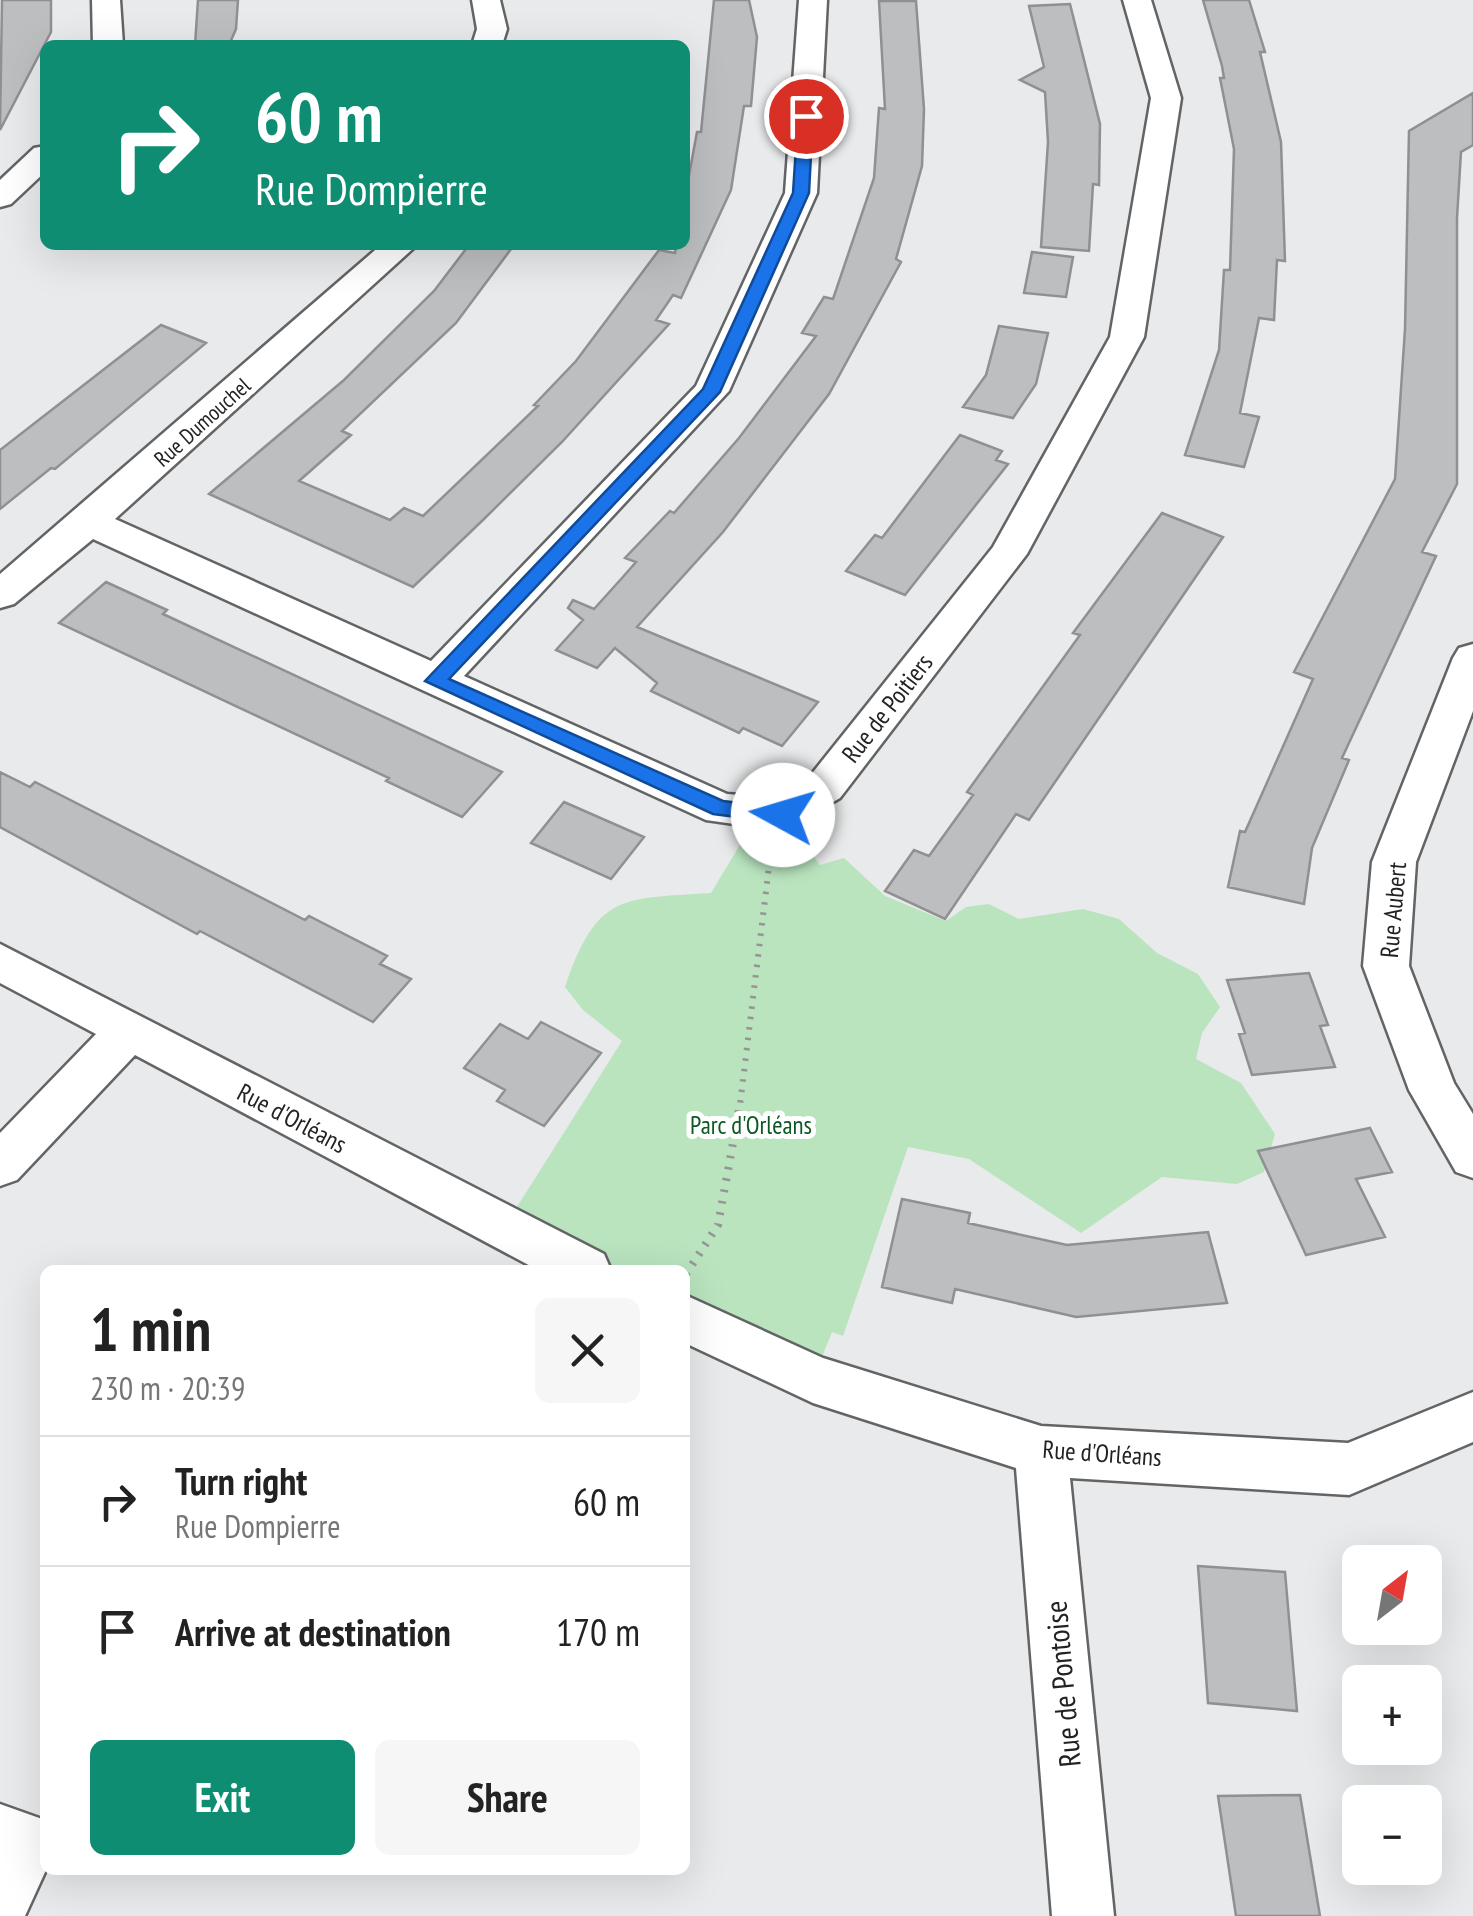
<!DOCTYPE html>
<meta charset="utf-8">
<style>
body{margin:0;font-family:"PT Sans Narrow",sans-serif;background:#f6f6f6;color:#222;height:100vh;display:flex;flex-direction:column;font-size:38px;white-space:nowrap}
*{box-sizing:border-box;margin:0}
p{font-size:32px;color:#767676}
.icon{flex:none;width:55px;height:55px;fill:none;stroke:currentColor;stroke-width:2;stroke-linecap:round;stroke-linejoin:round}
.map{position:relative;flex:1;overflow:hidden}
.sheet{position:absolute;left:40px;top:1265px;width:650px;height:610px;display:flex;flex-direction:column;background:#fff;border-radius:15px;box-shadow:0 10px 40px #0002}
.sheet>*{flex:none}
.hud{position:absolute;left:40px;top:40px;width:650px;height:210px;border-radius:15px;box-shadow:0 10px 40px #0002;background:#0f8d73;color:#fff;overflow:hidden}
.needle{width:65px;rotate:31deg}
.tools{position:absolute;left:1342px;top:1545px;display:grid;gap:20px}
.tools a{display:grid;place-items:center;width:100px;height:100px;border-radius:15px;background:#fff;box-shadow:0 10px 40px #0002;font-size:50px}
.pin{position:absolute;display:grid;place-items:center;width:85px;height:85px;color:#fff;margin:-42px;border:5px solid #fff;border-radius:50%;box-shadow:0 2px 10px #0007}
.me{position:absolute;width:110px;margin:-55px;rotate:276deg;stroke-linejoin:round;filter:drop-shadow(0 0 8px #0008)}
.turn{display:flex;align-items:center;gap:35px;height:210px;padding:0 50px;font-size:45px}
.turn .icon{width:130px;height:130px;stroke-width:2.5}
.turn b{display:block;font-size:70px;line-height:85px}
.round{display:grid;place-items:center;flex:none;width:105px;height:105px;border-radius:15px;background:#f6f6f6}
.summary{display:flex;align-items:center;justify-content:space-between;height:170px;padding:0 50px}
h1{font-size:60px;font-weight:600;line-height:75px}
.cta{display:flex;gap:20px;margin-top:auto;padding:20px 50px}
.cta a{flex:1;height:115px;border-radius:15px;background:#0f8d73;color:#fff;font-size:40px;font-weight:600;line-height:115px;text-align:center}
.cta a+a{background:#f6f6f6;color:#222}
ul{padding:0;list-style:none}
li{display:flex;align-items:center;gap:30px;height:130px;padding:0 50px;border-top:2px solid #e0e0e0}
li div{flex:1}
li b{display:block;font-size:38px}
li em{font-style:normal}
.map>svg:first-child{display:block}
.green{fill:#b9e4be}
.building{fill:#bdbebf;stroke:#909092;stroke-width:2.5}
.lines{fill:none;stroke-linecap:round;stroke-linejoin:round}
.minor-casing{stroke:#636465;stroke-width:5}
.path-far1{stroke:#959596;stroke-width:6;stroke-dasharray:2.5 8;stroke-linecap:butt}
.path{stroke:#959596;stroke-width:8;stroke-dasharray:2.5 9;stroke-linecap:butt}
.minor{fill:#fff;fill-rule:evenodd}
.route{fill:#1a73e8;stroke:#114b97;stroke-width:2.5}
.labels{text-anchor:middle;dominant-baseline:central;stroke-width:10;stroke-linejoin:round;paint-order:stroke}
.far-street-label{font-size:22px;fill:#222223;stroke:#fff}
.street-label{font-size:25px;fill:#222223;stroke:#fff}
.park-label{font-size:25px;fill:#0c5923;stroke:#fff}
.near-street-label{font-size:30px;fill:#222223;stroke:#fff}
</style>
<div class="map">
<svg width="1473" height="1916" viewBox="0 0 1473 1916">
<rect width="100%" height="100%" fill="#e9eaeb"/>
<path class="green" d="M759,813L783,815L820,865L844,858L885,896L946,921L966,907L989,904L1019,919L1083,909L1119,919L1157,953L1198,974L1220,1007L1202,1033L1196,1059L1241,1083L1275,1134L1264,1172L1237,1184L1162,1177L1081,1233L969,1159L908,1147L843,1336L832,1332L813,1379L685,1318V1270H586L503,1229L622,1041L583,1010L565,987C597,893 621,899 711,893Z"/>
<path class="building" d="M2,0H51V32L0,130Z
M198,0H238L236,29L229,45H195Z
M714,0H749L757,37L751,106H744L731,190L681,298L673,295L656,320L669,324L562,442L484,519L413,587L209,494L344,380L434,291L469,245H514L456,323L342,431L351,435L299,481L390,520L404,508L423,516L538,406L534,405L576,361L659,250L675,253L676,245H685V197L697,132H701Z
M1203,0H1249L1265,52H1260L1281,142L1285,261L1277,260L1274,320L1259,318L1240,413L1259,417L1244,467L1185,455L1219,350L1224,270H1230L1234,149L1220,78H1224L1222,66Z
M879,1H916L924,109L922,166L896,259L901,262L829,394L723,532L637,627L818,702L782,746L743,728L739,733L651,691L657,683L615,648L597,668L556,650L583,620L568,608L573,600L594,609L622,578L636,562L625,558L670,511L674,513L739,438L816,336L802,333L824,297L833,299L874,178L879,108L885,109Z
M1070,4L1100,124L1099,185L1093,184L1089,251L1041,247L1048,142L1045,92L1020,80L1044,67L1029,6Z
M1473,93V145L1461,152L1457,218V484L1422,552L1436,556L1342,758L1349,760L1312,848L1304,904L1228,887L1240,831L1245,832L1313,679L1294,672L1395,479L1405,329L1409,131Z
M1032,252L1073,257L1066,297L1024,293Z
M161,325L206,343L55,469L51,468L0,509V450Z
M999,326L1048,333L1036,384L1013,418L963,407L986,375Z
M960,435L1002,451L996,460L1008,464L905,595L846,571L875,535L882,538Z
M1162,513L1223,537L1029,820L1016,814L945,919L885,891L914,850L929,856L973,795L967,792L1080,635L1073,633Z
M106,582L167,610L163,614L502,772L462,817L386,781L389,778L59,623Z
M0,772L30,787L35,782L305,920L309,916L387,956L380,964L411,979L373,1022L200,931L197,934L0,827Z
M564,802L644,837L611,879L531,843Z
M1309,973L1328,1025L1320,1026L1335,1067L1252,1075L1239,1034L1245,1033L1227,980Z
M541,1022L601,1053L544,1126L497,1101L505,1090L464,1068L500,1024L528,1039Z
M1370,1128L1392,1172L1356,1179L1385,1237L1306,1255L1258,1151Z
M902,1199L970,1213L968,1223L1067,1245L1208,1232L1227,1303L1076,1317L955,1289L952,1303L882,1287Z
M1198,1566L1285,1572L1297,1711L1208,1703Z
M1300,1795L1320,1916H1236L1218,1796Z"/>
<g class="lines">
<defs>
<path id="minor" d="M92,0H120L123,45H93Z
M472,0H500L507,29L502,45H472L477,29Z
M799,0H827L817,193L729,391L464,676L727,794L776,798L810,776L993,547L1110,337L1151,98L1123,0H1151L1181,98L1144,337L1027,554L840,798L783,831L706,820L93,539L14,604L0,608V574L381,245H417L115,519L431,661L696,386L785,193Z
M45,146V172L11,204L0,207V180L34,148Z
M1473,644V711L1416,862L1409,966L1454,1083L1473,1114V1178L1456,1172L1409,1090L1363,966L1372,862L1453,658L1459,648Z
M0,944L604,1254L611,1270H538L135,1055L17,1180L0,1186V1133L96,1034L0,983Z
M685,1295L823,1358L1041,1426L1348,1443L1473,1392V1442L1349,1495L1070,1478L1114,1916H1052L1016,1468L813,1403L685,1343Z
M0,1804L45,1820L46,1870L25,1916H0Z"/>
</defs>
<use href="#minor" class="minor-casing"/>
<path class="path-far1" d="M739,1113L771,850"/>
<path class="path" d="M686,1274L718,1225L739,1110"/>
<use href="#minor" class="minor"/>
</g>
<path class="route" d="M806,111L813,116L809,193L720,392L449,679L723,801L791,809L794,815L783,823L713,814L425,681L703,389L793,193L798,116Z"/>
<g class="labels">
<g class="far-street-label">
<text transform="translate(202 422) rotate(-42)">Rue Dumouchel</text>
</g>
<g class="street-label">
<text transform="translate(887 708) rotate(-52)">Rue de Poitiers</text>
<text transform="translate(1393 910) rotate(-85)">Rue Aubert</text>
<text transform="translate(292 1118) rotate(28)">Rue d'Orléans</text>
<text transform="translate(1102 1453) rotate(4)">Rue d'Orléans</text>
</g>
<g class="park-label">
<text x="751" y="1125">Parc d'Orléans</text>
</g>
<g class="near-street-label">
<text transform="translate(1062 1684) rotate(-95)">Rue de Pontoise</text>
</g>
</g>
</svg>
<div class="tools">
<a><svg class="needle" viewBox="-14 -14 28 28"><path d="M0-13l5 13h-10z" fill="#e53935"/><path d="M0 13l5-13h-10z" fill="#767676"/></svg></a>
<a>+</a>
<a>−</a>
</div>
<div class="pin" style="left:806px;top:116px;background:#d93025"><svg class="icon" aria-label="arrive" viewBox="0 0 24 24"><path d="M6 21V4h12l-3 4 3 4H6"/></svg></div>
<svg class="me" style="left:783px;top:815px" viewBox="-20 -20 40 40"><circle r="19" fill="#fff"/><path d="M0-13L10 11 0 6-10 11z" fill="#1a73e8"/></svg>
<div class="hud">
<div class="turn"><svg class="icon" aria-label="right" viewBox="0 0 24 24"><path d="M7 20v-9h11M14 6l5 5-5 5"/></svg><div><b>60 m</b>Rue Dompierre</div></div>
</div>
<section class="sheet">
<div class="summary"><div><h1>1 min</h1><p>230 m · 20:39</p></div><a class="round"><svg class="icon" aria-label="close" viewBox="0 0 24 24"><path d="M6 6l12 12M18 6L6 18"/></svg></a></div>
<ul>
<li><svg class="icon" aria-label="right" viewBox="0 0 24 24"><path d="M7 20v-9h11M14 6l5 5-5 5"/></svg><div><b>Turn right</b><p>Rue Dompierre</p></div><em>60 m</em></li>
<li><svg class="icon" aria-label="arrive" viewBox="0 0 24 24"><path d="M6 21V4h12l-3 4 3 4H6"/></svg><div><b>Arrive at destination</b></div><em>170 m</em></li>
</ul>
<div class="cta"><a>Exit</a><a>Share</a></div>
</section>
</div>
